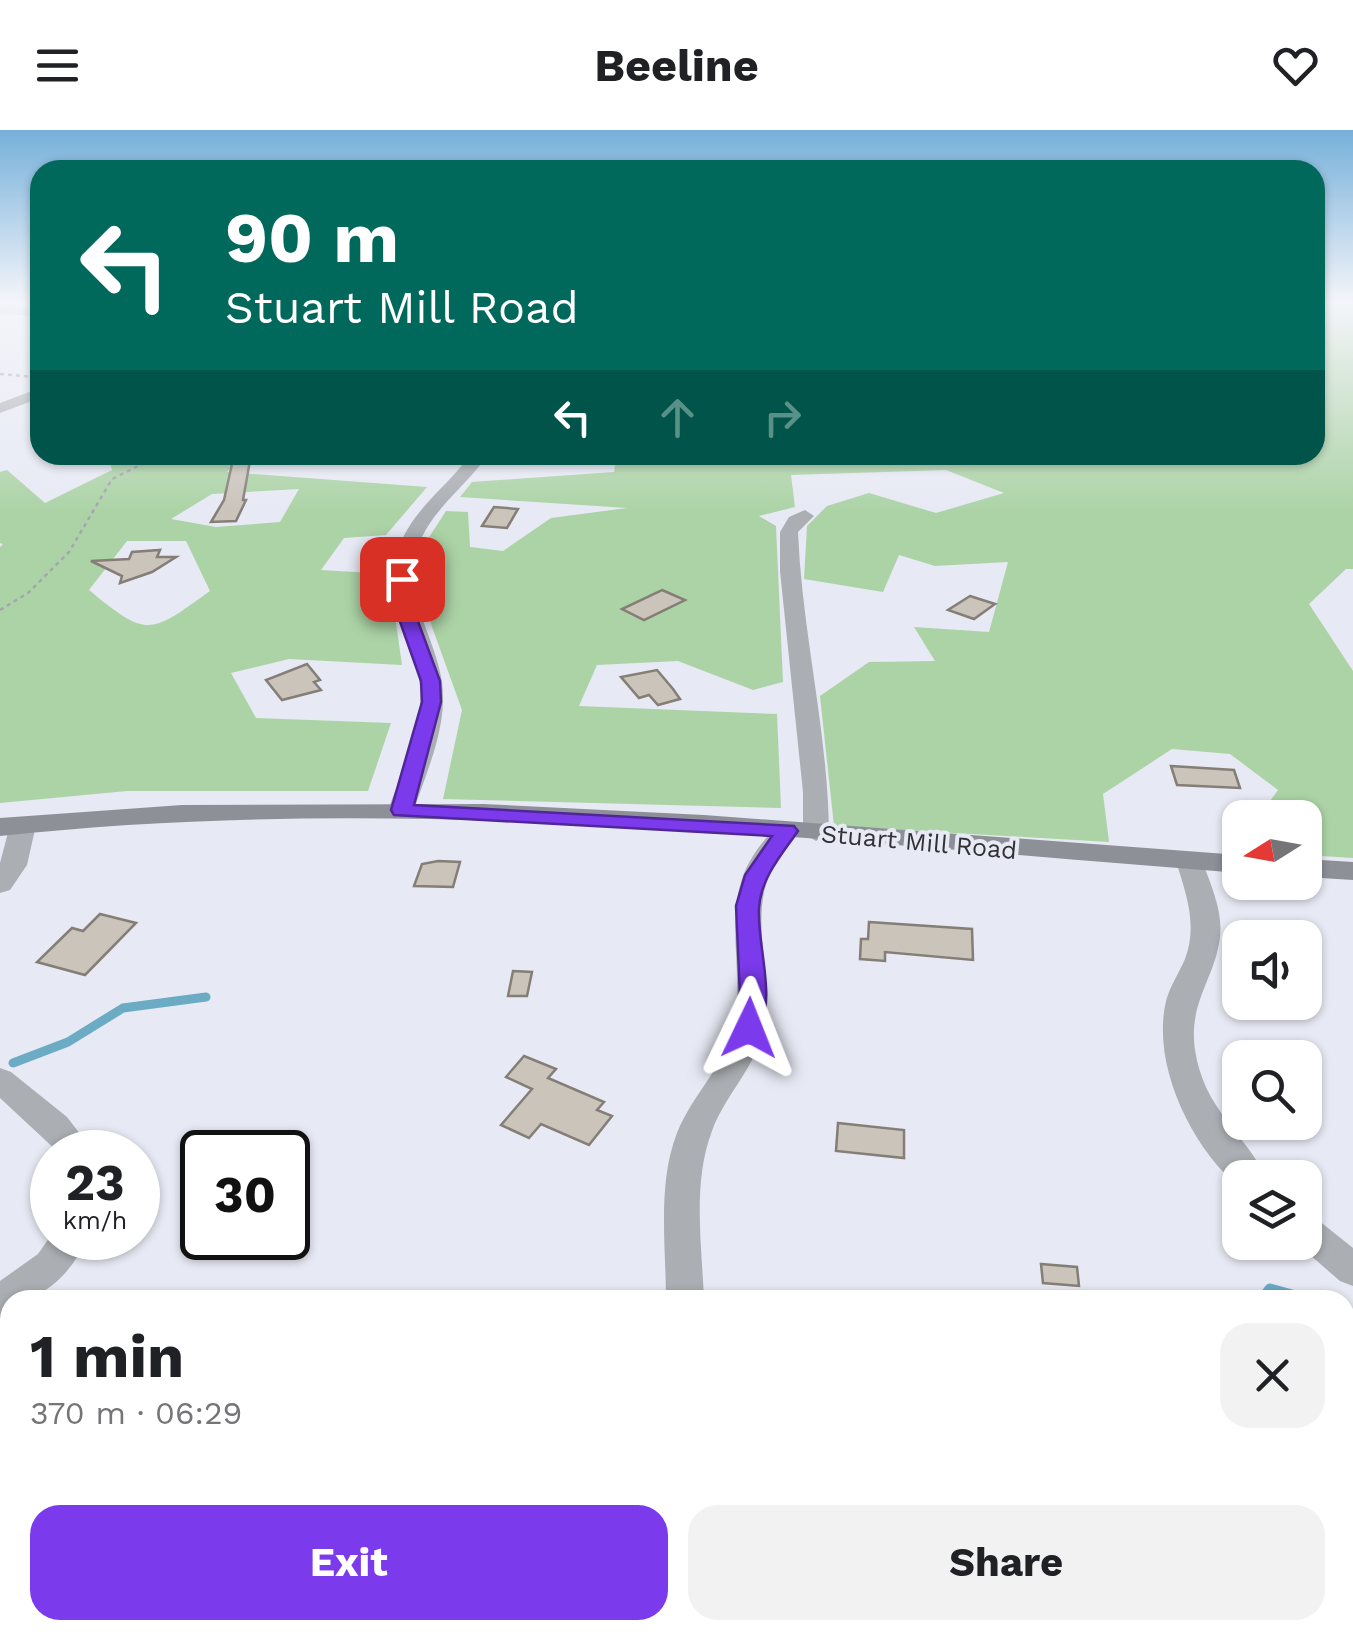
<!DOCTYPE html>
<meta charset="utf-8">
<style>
body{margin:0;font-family:"Work Sans",sans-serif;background:#f2f2f2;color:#202124;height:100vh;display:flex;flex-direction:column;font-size:38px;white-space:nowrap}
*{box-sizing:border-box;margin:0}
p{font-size:32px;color:#757577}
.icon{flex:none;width:55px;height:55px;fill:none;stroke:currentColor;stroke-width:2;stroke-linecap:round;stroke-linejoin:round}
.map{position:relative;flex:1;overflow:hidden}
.panel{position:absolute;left:0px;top:1160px;width:1355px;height:350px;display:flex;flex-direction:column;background:#fff;border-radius:30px 30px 0 0;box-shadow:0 2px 8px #0004}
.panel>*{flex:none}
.top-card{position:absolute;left:30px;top:30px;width:1295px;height:305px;border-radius:30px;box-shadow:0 2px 8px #0004;background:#00695c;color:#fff;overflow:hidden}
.needle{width:65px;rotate:259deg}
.tools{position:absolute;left:1222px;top:670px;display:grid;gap:20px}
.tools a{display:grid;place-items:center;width:100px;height:100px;border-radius:20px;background:#fff;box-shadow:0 2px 8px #0004;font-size:50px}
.speed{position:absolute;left:30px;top:1000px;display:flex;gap:20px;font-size:50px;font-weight:700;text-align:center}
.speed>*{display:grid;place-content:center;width:130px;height:130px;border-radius:50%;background:#fff;box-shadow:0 2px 8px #0004;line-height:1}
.speed small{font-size:25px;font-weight:400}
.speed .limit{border:5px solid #111;border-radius:15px;background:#fff;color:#111}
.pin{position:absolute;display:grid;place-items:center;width:85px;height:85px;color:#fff;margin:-42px;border-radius:20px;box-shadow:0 5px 15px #0006}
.me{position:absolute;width:110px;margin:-55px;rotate:2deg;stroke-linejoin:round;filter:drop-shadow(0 0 8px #0008)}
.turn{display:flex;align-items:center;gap:35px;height:210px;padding:0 30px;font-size:45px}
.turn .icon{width:130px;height:130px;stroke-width:2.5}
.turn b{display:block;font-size:70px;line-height:85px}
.lanes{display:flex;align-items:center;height:95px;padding:0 30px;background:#0003;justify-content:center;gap:50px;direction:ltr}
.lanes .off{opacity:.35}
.round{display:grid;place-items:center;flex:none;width:105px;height:105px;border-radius:30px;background:#f2f2f2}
.overview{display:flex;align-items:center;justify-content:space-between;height:170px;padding:0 30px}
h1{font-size:60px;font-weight:700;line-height:75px}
.action{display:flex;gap:20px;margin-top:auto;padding:20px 30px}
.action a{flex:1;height:115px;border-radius:30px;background:#7c3aed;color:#fff;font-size:40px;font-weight:700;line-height:115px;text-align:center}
.action a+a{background:#f2f2f2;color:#202124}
header{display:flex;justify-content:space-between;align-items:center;height:130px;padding:0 30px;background:#fff;font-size:45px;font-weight:700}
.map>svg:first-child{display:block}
.green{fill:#acd3a6;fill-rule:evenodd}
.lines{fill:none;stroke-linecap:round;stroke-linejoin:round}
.stream-far1{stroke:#6babc4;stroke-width:9}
.stream{stroke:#6babc4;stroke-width:11}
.building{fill:#cac4bb;stroke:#847e76;stroke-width:2.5}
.path{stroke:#a4a5ae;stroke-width:2.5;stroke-dasharray:4 4;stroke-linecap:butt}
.minor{fill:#abaeb2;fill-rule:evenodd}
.secondary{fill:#8d9197;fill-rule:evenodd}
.route{fill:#7c3aed;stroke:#51269a;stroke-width:2.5}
.labels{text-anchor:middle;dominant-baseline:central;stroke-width:8;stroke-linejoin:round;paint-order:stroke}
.street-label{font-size:25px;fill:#323236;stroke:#e7e9f4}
</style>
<header><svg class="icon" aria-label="menu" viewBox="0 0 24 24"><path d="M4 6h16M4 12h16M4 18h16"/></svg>Beeline<svg class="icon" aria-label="heart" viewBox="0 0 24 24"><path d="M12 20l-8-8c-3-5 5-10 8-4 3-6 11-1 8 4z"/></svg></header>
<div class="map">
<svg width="1353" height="1510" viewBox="0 0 1353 1510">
<rect width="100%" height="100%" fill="#e7e9f4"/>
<path class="green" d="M1315,171H1353V439H1346L1309,474L1353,541V728L1305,725V688L1259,687L1278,660L1230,624L1172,619L1103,664L1109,712L834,696L820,566L869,532L935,531L914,497L989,502L1008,432L935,436L899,425L883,462L804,449L807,396L827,376L869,363L936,383L1004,363L946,340L791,345L795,377L759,386L776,396L783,552L753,560L678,531L597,535L579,576L777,584L781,678L443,669L462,580L431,494L419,443L424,415L446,381L468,382L470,417L503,421L551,388L627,378L460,367L472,352L614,342L616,330L597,325H1315Z
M108,325H244L227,342L427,357L386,405L344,408L321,440L389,444L402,535L289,529L231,543L256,588L391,593L368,661H127L0,673V417L3,414L0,413V342L7,340L45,373L112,340ZM299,359L280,392L216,397L171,389L212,364ZM127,411H186L210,461C150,504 148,509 89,460Z"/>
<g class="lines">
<path class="stream-far1" d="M13,933L68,912L123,878L206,867"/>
<path class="stream" d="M1262,1170L1270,1159L1310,1170
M1187,1500L1227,1510
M704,1510L737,1500"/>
</g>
<path class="building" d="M234,325H251L243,370H246L236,391L211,392L224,370Z
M494,377L518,379L507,398L482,396Z
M160,420L157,427H176L152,442L120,453L122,446L91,431L129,429L132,422Z
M662,460L685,470L644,490L622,479Z
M970,466L995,474L974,489L948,480Z
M307,534L320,550L314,552L321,560L282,570L266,550Z
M657,540L673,559L680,569L658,575L649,565L639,568L621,547Z
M1171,636L1234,640L1240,658L1177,655Z
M438,731L460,732L453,757L414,756L422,734Z
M100,784L136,793L85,845L37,832L72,798L83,801Z
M869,792L972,799L973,830L885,822V831L860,829L861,809H868Z
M513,841L532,842L527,866H508Z
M524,926L556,939L548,948L604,972L597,980L612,986L589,1015L541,994L529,1008L501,995L532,959L506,947Z
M838,993L904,1000V1028L836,1021Z
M1041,1134L1077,1137L1079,1156L1043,1153Z"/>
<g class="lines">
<path class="path" d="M0,244L35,247
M0,480L28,463L69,422L112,349L161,325"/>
<path class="minor" d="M0,176L40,178V186L0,184Z
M40,258V268L0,283V273Z
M470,325H488C466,356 430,381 418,417C402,467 435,505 442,552C448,596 427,640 414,680L401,688L388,680C402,641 424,598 420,555C415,505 380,466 400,415C414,378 448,356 470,325Z
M805,380L814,386L798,402C802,503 828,602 829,703L816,711L803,703V662L780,441V402L789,387Z
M23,687L36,695L27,735L10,760L0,763V733L10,695Z
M787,693L800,701C790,716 776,728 769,745C750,795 774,847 764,898C756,937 725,965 712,1001C692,1053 702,1116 704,1170H666C666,1116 657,1054 677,1003C692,965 725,936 734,895C746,832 717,773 759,717C767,707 774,696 787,693Z
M1189,723L1202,731C1211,755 1223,781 1220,807C1215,849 1188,872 1195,920C1204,979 1242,1000 1267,1048H1240V1058C1192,1018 1151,935 1166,871C1170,856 1179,843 1185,829C1198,795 1186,764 1176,731Z
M0,938L11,942L67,987L94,1022H58L0,968Z
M1305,1085L1318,1090L1353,1118V1156L1340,1151L1295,1112H1305Z
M52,1104V1108H88C72,1140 48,1170 10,1170V1185L0,1188V1151L38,1124Z
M633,1500H679L677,1510H631Z"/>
<path class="secondary" d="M483,674L704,685L1240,725V743C829,712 412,661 0,706V688L182,675Z
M1305,729L1353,732V750L1305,747Z"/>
</g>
<linearGradient id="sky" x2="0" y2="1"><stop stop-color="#76b0da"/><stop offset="0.45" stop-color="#f4f5fa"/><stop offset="1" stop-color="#f4f5fa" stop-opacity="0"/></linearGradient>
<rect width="1353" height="382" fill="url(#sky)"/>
<path class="route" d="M402,444L410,449L416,486L440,551L441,572L414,675L794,696L798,701C781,725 761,748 759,778C757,817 777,868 758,904H740L736,898L740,866L736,776L745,745L772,706L394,685L391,680L422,572L421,551L398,486L393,449Z"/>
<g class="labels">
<g class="street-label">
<text transform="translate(919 712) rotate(5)">Stuart Mill Road</text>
</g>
</g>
</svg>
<div class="tools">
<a><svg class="needle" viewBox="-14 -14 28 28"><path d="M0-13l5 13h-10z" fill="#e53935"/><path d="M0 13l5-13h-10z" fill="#757577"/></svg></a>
<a><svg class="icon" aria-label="sound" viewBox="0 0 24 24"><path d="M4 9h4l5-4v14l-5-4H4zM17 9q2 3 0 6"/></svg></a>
<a><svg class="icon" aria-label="search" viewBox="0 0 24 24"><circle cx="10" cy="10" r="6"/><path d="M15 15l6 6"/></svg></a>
<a><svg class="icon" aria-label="layers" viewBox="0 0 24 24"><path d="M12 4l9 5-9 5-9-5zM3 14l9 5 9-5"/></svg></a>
</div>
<div class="speed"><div>23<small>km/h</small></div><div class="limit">30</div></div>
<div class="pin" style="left:402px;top:449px;background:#d93025"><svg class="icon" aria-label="arrive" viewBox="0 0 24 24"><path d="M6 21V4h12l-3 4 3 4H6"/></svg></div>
<svg class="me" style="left:749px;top:898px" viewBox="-20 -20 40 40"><path d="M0-17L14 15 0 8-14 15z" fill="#7c3aed" stroke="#fff" stroke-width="4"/></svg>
<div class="top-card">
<div class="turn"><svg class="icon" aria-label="left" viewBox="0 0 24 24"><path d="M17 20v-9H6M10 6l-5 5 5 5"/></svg><div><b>90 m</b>Stuart Mill Road</div></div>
<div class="lanes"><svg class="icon" aria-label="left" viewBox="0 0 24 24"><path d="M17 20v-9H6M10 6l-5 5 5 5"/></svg><svg class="icon off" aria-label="ahead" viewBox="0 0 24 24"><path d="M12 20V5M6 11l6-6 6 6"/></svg><svg class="icon off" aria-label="right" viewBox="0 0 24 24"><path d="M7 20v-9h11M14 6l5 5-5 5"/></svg></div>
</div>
<section class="panel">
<div class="overview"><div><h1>1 min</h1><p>370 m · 06:29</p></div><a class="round"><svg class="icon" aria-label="close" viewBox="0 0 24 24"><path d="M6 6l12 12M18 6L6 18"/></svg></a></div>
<div class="action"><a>Exit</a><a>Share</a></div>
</section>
</div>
